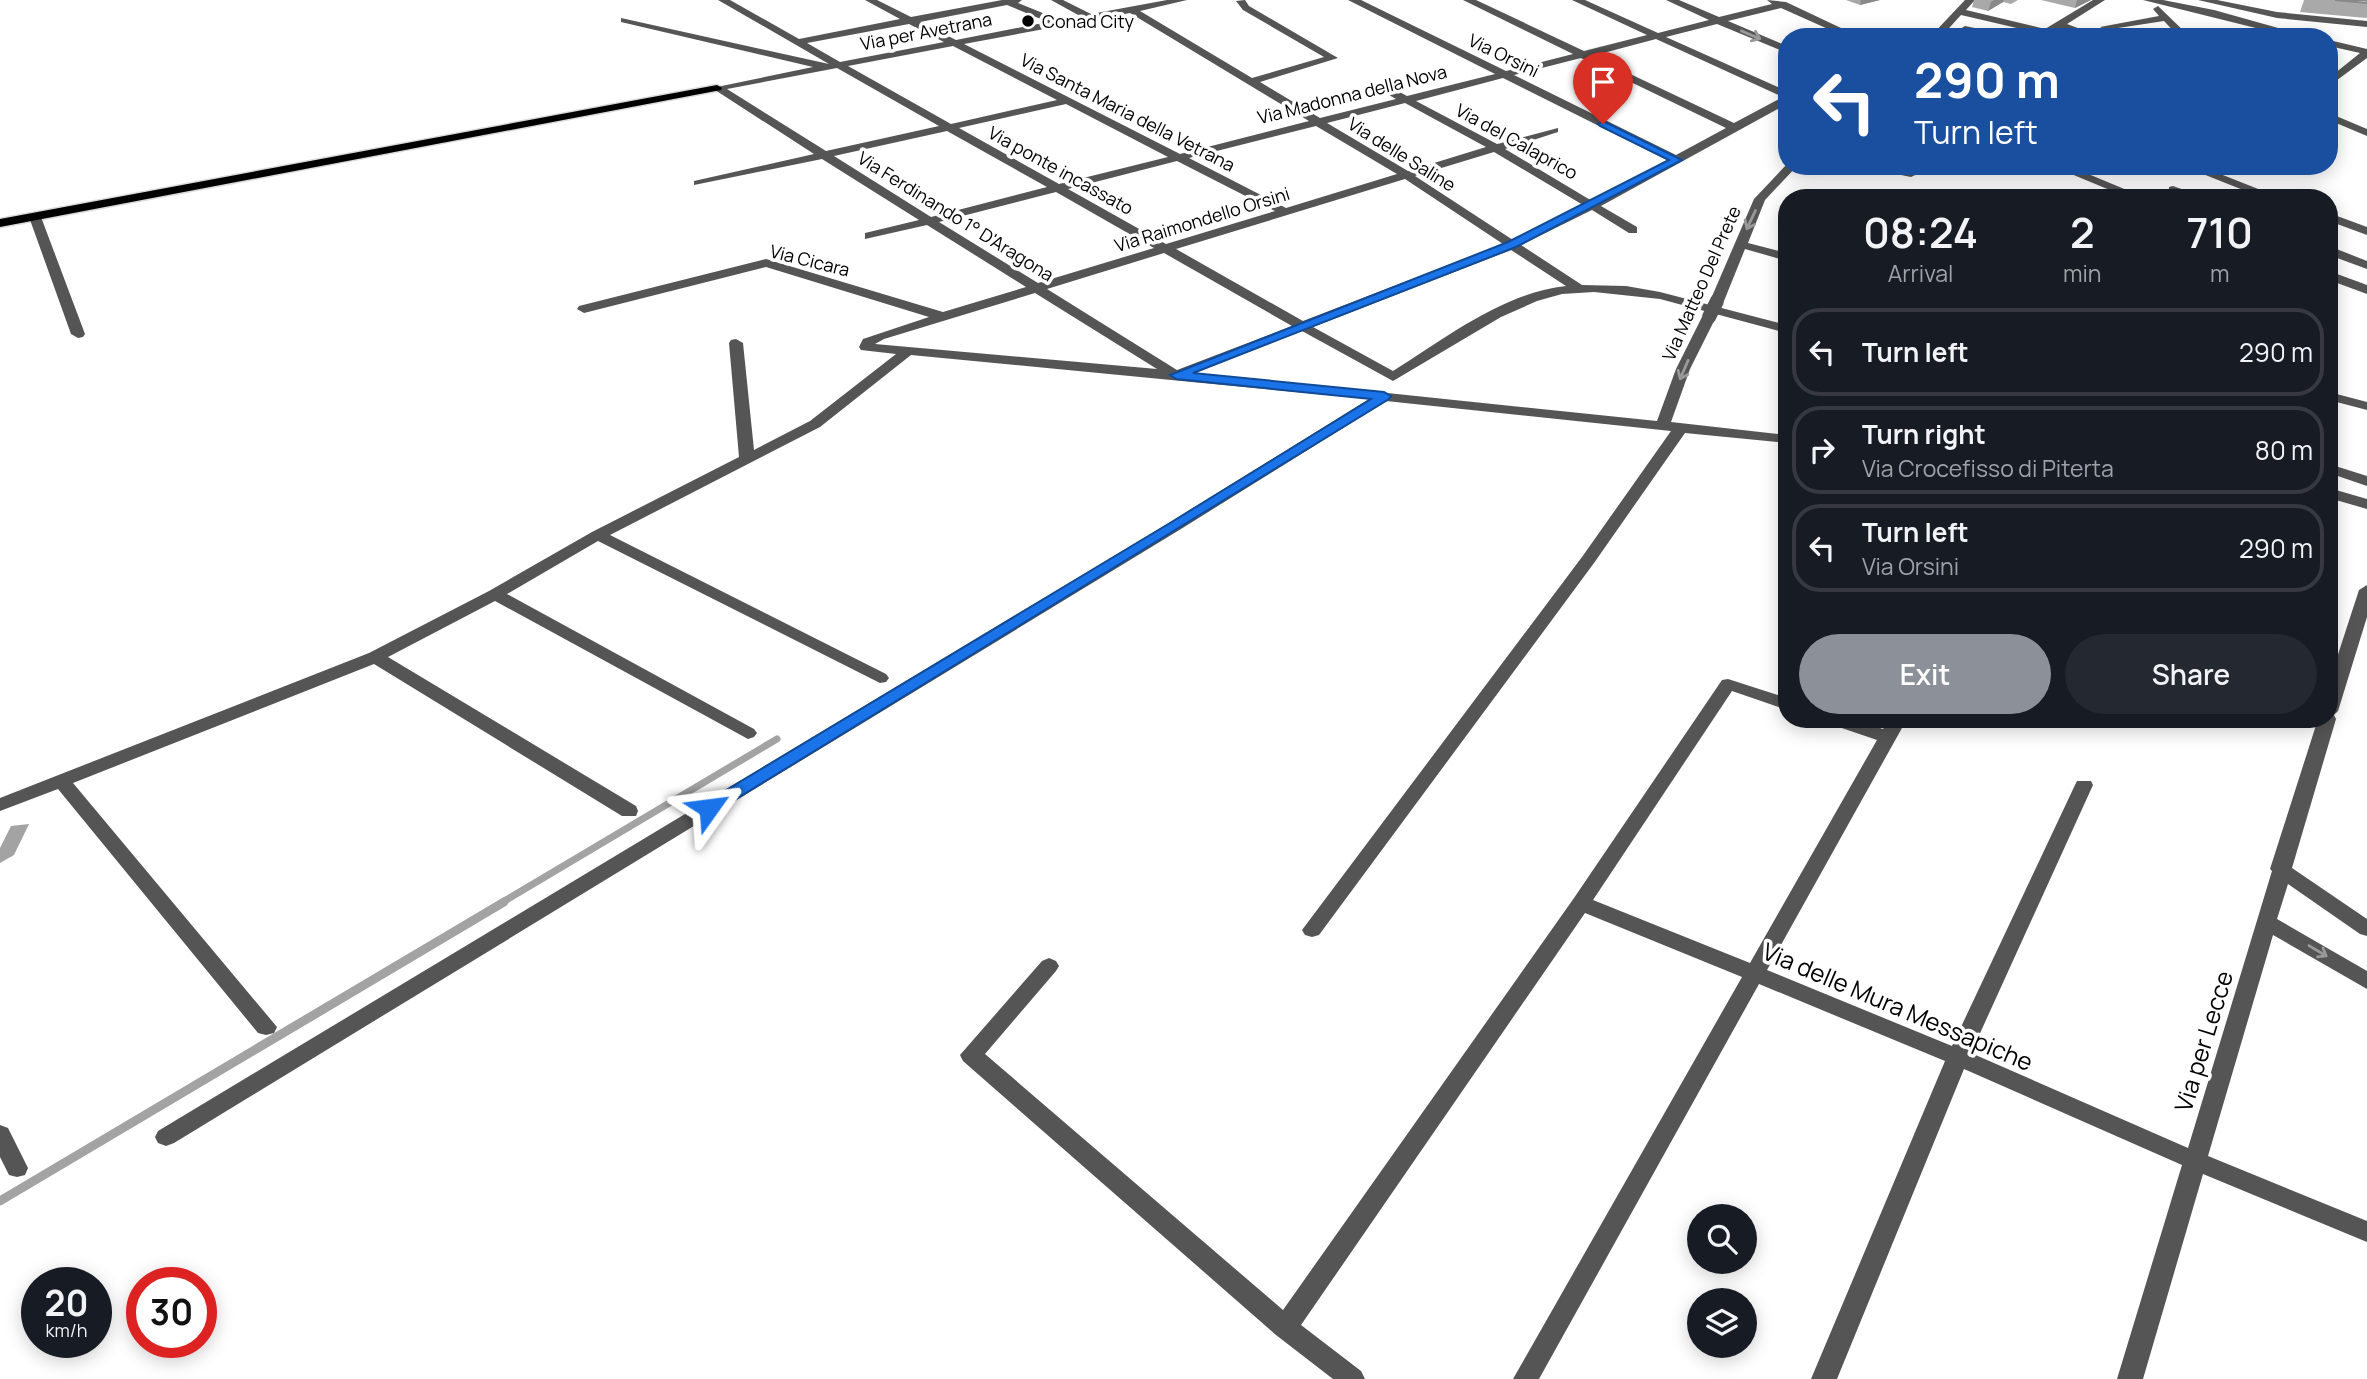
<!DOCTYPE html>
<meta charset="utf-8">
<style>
body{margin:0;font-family:Manrope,sans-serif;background:#242831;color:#f1f3f6;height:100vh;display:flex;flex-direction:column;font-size:26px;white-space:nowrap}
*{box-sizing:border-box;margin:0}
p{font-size:23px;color:#9ea1a6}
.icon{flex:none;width:38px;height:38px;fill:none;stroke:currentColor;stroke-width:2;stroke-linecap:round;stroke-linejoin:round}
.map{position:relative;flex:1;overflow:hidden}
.panel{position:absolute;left:1778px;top:189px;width:560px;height:539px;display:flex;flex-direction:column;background:#171b24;border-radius:28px;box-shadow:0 4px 18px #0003}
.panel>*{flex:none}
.hud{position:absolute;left:1778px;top:28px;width:560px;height:147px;border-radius:28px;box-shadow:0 4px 18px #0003;background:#1a4fa0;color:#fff;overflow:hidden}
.tools{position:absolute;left:1687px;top:1204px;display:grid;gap:14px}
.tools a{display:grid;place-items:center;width:70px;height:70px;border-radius:50%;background:#171b24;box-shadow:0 4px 18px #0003;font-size:35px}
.speed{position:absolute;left:21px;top:1267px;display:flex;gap:14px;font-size:35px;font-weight:700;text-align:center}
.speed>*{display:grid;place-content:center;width:91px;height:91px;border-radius:50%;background:#171b24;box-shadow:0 4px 18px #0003;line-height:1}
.speed small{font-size:18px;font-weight:400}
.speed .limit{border:10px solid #d22;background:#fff;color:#111}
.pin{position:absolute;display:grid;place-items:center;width:60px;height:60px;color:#fff;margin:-72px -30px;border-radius:50% 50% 50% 0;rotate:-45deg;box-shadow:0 0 7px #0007}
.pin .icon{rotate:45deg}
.me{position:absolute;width:77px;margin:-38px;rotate:59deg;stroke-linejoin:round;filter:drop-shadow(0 0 5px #0008)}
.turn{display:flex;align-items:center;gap:24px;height:147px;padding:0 21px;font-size:32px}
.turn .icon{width:91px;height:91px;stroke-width:2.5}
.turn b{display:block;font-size:49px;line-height:60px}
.eta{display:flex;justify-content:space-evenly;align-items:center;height:119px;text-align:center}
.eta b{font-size:42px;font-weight:600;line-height:49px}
.cta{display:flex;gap:14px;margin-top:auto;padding:14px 21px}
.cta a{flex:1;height:80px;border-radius:42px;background:#8c9099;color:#fff;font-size:28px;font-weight:600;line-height:80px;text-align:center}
.cta a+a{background:#242831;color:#f1f3f6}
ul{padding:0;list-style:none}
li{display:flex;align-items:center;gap:21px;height:88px;margin:0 14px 10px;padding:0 7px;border:4px solid #363941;border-radius:28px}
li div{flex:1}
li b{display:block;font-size:26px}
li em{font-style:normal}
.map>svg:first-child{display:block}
.water{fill:#a3a3a3}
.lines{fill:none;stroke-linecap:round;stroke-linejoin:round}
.stream-far1{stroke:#a3a3a3;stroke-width:7}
.stream{stroke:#a3a3a3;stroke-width:9}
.major-casing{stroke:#dbdbdb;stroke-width:3}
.minor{fill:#555;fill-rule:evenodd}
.major{fill:#000;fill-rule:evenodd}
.minor-bridge{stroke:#555;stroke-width:14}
.wall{fill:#a9a9a9}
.shaded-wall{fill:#898989}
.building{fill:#c4c4c4;stroke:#898989;stroke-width:2}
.oneway{stroke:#999}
.route{fill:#1a73e8;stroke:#114b97;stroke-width:2}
.poi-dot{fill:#000;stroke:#fff;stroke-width:2.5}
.labels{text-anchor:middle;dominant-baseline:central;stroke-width:7;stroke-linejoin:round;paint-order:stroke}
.far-poi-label{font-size:18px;fill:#000;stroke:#fff;text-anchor:start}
.far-street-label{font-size:18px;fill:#000;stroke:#fff}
.near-street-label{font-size:24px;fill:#000;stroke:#fff}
</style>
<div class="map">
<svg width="2367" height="1379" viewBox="0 0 2367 1379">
<rect width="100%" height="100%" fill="#fff"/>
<path class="water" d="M29,824L14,855L0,863V848L11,826Z"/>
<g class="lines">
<path class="stream-far1" d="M501,903L777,739"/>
<path class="stream" d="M0,1201L504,902"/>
<defs>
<path id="major" d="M717,85L722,88L721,90L0,227V219Z"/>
</defs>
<use href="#major" class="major-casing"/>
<path class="minor" d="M718,0H730L799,39L900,19L865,0H877L911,17L1002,0H1022L1018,3L1060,20L1080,16L1051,0H1063L1091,14L1167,0H1187L1140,11L1252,78L1324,57L1243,10L1236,1L1245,0L1249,6L1338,58L1260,82L1320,118L1396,99L1382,91V87H1390L1407,96L1495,74L1348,0H1361L1506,71L1573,54L1463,0H1476L1584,51L1647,35L1572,0H1585L1658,33L1709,20L1666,0H1679L1719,17L1772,4L1767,0L1786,2L1860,37H1846L1781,8L1728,21L1787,46V53L1717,24L1666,37L1787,91V104L1601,206L1637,227V233H1629L1592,210L1521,245L1582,285L1626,286L1660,292L1787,325V333L1660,299L1594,292L1562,294L1537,301L1501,317L1393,381L1302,331L1195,373L1657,421L1676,369L1702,317L1709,313L1716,317L1690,369L1671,422L1787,435V443L1685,433L1594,563L1319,935L1312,937L1305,935L1302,930L1582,557L1671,431L1386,401L1181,529L174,1143L166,1146L158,1143L155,1137L158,1131L1169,523L1369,399L911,355L820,427L610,535L886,674L889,678L886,682L880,683L598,541L507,594L754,729L757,733L754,737L748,739L495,601L388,657L636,806L638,811L636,816H622L374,664L73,783L277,1027L274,1033L266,1035L258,1033L58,789L0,811V798L369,653L489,591L592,532L739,457L729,343L731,340L736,339L743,343L754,450L810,421L896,354L861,350L859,347L863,339L929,317L766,267L584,313L577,309L579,306L766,259L943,312L1026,287L927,225L865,239V233L919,220L822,159L694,185V181L814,154L712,88L813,67L621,22V18L829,64ZM1007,5L1048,22L956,40L920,22ZM1130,13L1309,121L1180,154L964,44ZM909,24L944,42L840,62L807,43ZM1656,39L1783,97L1734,123L1592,56ZM953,46L1057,100L951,124L848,66ZM1581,58L1726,128L1676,155L1514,75ZM837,68L939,126L826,151L727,89ZM1503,78L1667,160L1592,201L1505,149L1558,132V128L1497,144L1416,101ZM1405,103L1486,147L1408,171L1327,123ZM1066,104L1168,157L1059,184L959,128ZM1316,126L1397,174L1286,208L1189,158ZM947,131L1047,187L931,217L834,156ZM1494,152L1583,205L1513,240L1415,176ZM1177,161L1275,211L1166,244L1068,189ZM1405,179L1503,244L1303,321L1176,249ZM1056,192L1154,248L1038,283L939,222ZM1511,250L1566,286C1502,293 1446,338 1393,371L1313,327ZM1164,253L1292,326L1177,370L1047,289ZM1035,293L1157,369L875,344L884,339Z
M1965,0H1975L1966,10L2045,29L2093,0H2105L2067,24L2102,37H2086L2060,29L2047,37H2034L2038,33L1961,15L1941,37H1930Z
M2143,0H2163L2214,10L2310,37H2292Z
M2198,0H2217L2277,12L2367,21V27L2277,18Z
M2158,6L2190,37H2179L2164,21L2105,30L2100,27L2159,16L2153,9Z
M1965,26L2004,34L2009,37H1988L1961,31L1960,29Z
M2329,40L2367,49V58L2329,86V78L2360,53L2329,46Z
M2329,113L2367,129V136L2329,120Z
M1787,164V166H1797L1765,200L1748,243L1787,253V261L1745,249L1724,301L1717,305L1712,304L1710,301L1754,199Z
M1918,166H1934L1911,177L1901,175Z
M2052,166H2069L2146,198H2129Z
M2183,166H2200L2281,198H2263Z
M2173,186L2198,195L2200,198H2183L2169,193V187Z
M35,213L41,217L85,334L83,337L78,338L71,334L29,217Z
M2329,213L2367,227V235L2329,221Z
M2329,246L2367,261V269L2329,255Z
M2329,271L2367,285V294L2329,280Z
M2329,392L2367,402V410L2329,400Z
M2329,464L2367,476V486L2329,473Z
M2329,488L2367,499V509L2329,498Z
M2367,585V617L2338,711L2334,715L2336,719L2292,868L2367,919V936L2360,934L2288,884L2277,919L2367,971V989L2273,935L2208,1156L2367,1221V1242L2203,1174L2143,1379H2117L2182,1165L1964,1069L1837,1379H1811L1945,1061L1759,984L1539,1379H1513L1742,977L1585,913L1301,1325L1361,1371L1365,1379H1333L1276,1335L963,1061L960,1055L1042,961L1049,958L1056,961L1059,966L1056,971L985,1054L1283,1310L1574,898L1722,680L1728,679L1787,698V710L1732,691L1593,900L1750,963L1877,740L1827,723L1824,719H1852L1883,729L1889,719H1907L1767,970L1952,1046L2075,785L2077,781H2091L2093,785L1971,1053L2188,1148L2272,871L2270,869L2318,719H2329V682L2359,590Z
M0,1125L8,1128L28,1168L25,1175L17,1177L9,1175L0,1157Z"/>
<use href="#major" class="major"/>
<path class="minor-bridge" d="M1709,317L1717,301"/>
</g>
<path class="wall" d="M1846,0H1880L1860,5Z
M1974,0H2018L2011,4L2003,2L1988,11L1972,7Z
M2041,0H2091L2075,8Z
M2304,0H2367V17L2366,18L2300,12Z"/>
<path class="shaded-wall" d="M1861,0H1880L1860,5Z
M1994,0H2004L2003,2L1988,11L1991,2Z
M2077,0H2091L2075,8Z"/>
<path class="building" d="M2335,0H2367V3Z"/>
<defs><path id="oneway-shaft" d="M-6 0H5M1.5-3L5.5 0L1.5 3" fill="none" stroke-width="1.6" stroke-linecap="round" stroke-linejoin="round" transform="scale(1.75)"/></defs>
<g class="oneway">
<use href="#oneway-shaft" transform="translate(1751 35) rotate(23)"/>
<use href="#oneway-shaft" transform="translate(1751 220) rotate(115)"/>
<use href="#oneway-shaft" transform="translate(1684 370) rotate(113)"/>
<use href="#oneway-shaft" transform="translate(2318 951) rotate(31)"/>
</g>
<path class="route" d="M1603,121L1682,160L1516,247L1193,373L1384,392L1391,396L1389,399L715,812H703L701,808L703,804L1170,523L1371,399L1176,379L1170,375L1508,242L1669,160L1600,126L1598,124Z"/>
<circle class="poi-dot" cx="1028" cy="21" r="7"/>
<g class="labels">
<g class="far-poi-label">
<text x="1042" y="21">Conad City</text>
</g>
<g class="far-street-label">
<text transform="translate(926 31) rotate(-11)">Via per Avetrana</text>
<text transform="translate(1504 55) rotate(26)">Via Orsini</text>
<text transform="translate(1352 94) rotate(-14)">Via Madonna della Nova</text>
<text transform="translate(1128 112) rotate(27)">Via Santa Maria della Vetrana</text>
<text transform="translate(1517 141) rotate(29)">Via del Calaprico</text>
<text transform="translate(1402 154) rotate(32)">Via delle Saline</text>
<text transform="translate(1061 170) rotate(29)">Via ponte incassato</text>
<text transform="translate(956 216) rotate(32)">Via Ferdinando 1° D'Aragona</text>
<text transform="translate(1202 219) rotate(-17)">Via Raimondello Orsini</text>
<text transform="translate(810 260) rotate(14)">Via Cicara</text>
<text transform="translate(1701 283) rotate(-66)">Via Matteo Del Prete</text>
</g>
<g class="near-street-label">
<text transform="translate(1898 1006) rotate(23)">Via delle Mura Messapiche</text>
<text transform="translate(2203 1041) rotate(-73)">Via per Lecce</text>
</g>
</g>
</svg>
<div class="tools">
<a><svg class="icon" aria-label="search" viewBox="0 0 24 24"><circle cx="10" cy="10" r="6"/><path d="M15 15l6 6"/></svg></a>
<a><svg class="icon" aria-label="layers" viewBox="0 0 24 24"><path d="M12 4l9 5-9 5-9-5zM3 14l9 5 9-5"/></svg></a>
</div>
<div class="speed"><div>20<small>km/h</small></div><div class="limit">30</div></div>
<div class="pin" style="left:1603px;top:124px;background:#d93025"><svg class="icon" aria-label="arrive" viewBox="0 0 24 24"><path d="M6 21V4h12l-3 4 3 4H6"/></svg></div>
<svg class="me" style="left:709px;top:808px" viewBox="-20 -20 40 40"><path d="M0-17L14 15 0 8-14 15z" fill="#1a73e8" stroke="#fff" stroke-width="4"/></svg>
<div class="hud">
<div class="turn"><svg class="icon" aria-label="left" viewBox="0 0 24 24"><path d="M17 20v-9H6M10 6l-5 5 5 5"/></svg><div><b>290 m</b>Turn left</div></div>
</div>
<section class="panel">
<div class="eta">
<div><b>08:24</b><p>Arrival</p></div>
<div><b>2</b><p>min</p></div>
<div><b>710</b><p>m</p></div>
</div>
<ul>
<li><svg class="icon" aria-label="left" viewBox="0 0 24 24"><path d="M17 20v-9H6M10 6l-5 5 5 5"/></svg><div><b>Turn left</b></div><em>290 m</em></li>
<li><svg class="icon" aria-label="right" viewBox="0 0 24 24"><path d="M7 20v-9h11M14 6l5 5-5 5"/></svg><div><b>Turn right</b><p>Via Crocefisso di Piterta</p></div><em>80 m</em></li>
<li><svg class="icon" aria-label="left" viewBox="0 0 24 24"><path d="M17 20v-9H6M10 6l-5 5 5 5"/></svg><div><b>Turn left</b><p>Via Orsini</p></div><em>290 m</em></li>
</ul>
<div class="cta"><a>Exit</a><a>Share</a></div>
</section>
</div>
